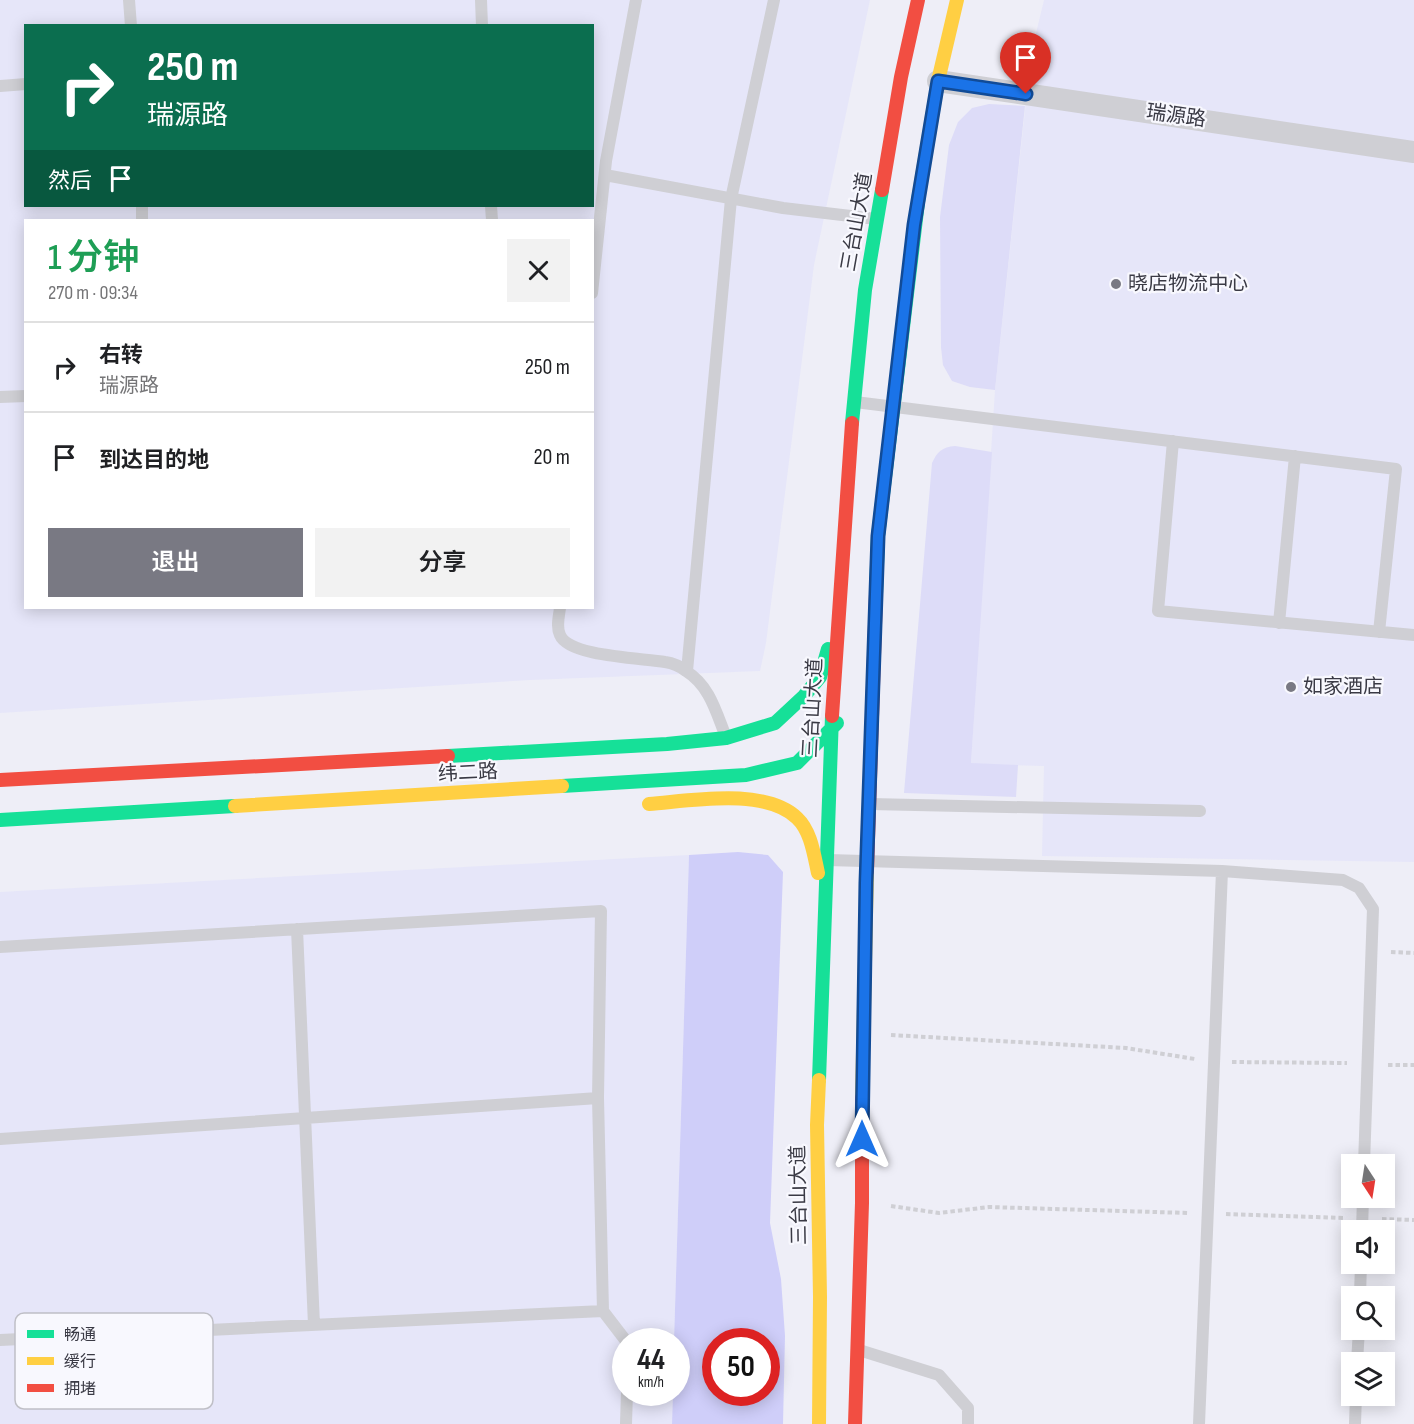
<!DOCTYPE html>
<html lang="zh">
<meta charset="utf-8">
<style>
body{margin:0;font-family:"Sofia Sans Condensed","Noto Sans SC",sans-serif;background:#f2f2f2;color:#202124;height:100vh;display:flex;flex-direction:column;font-size:22px;white-space:nowrap}
*{box-sizing:border-box;margin:0}
p{font-size:20px;color:#757577}
.icon{flex:none;width:33px;height:33px;fill:none;stroke:currentColor;stroke-width:2;stroke-linecap:round;stroke-linejoin:round}
.map{position:relative;flex:1;overflow:hidden}
.details{position:absolute;left:24px;top:219px;width:570px;height:390px;display:flex;flex-direction:column;background:#fff;border-radius:0px;box-shadow:0 3px 15px #0003}
.details>*{flex:none}
.banner{position:absolute;left:24px;top:24px;width:570px;height:183px;border-radius:0px;box-shadow:0 3px 15px #0003;background:#0b6e4f;color:#fff;overflow:hidden}
.needle{width:39px;rotate:168deg}
.fabs{position:absolute;left:1341px;top:1154px;display:grid;gap:12px}
.fabs a{display:grid;place-items:center;width:54px;height:54px;border-radius:0px;background:#fff;box-shadow:0 3px 15px #0003;font-size:30px}
.speed{position:absolute;left:612px;top:1328px;display:flex;gap:12px;font-size:30px;font-weight:700;text-align:center}
.speed>*{display:grid;place-content:center;width:78px;height:78px;border-radius:50%;background:#fff;box-shadow:0 3px 15px #0003;line-height:1}
.speed small{font-size:15px;font-weight:400}
.speed .limit{border:9px solid #d22;background:#fff;color:#111}
.pin{position:absolute;display:grid;place-items:center;width:51px;height:51px;color:#fff;margin:-62px -26px;border-radius:50% 50% 50% 0;rotate:-45deg;box-shadow:0 0 6px #0007}
.pin .icon{rotate:45deg}
.me{position:absolute;width:66px;margin:-33px;rotate:0deg;stroke-linejoin:round;filter:drop-shadow(0 0 4px #0008)}
.turn{display:flex;align-items:center;gap:21px;height:126px;padding:0 24px;font-size:27px}
.turn .icon{width:78px;height:78px;stroke-width:2.5}
.turn b{display:block;font-size:42px;line-height:51px}
.then{display:flex;align-items:center;height:57px;padding:0 24px;background:#0003;gap:12px;font-size:22px}
.round{display:grid;place-items:center;flex:none;width:63px;height:63px;border-radius:0px;background:#f2f2f2}
.summary{display:flex;align-items:center;justify-content:space-between;height:102px;padding:0 24px}
h1{font-size:36px;font-weight:600;line-height:45px;color:#1e9e55}
.button{display:flex;gap:12px;margin-top:auto;padding:12px 24px}
.button a{flex:1;height:69px;border-radius:0px;background:#797983;color:#fff;font-size:24px;font-weight:600;line-height:69px;text-align:center}
.button a+a{background:#f2f2f2;color:#202124}
ul{padding:0;list-style:none}
li{display:flex;align-items:center;gap:18px;height:90px;padding:0 24px;border-top:2px solid #e0e0e0}
li div{flex:1}
li b{display:block;font-size:22px}
li em{font-style:normal}
.map>svg:first-child{display:block}
.built{fill:#e6e6f9;fill-rule:evenodd}
.green{fill:#dddcf8}
.forest{fill:#cfcef9;fill-rule:evenodd}
.lines{fill:none;stroke-linecap:round;stroke-linejoin:round}
.path{stroke:#cfcfd4;stroke-width:4;stroke-dasharray:4.5 3;stroke-linecap:butt}
.lane{stroke:#cfcfd4;stroke-width:12}
.street{stroke:#cfcfd4;stroke-width:22}
.fast{stroke:#16e098;stroke-width:14}
.slow{stroke:#ffcf43;stroke-width:14}
.jam{stroke:#f24e42;stroke-width:14}
.route-casing{stroke:#114b97;stroke-width:15}
.route{stroke:#1a73e8;stroke-width:10}
.poi-dot{fill:#797983;stroke:#f8f8fe;stroke-width:2}
.labels{text-anchor:middle;dominant-baseline:central;stroke-width:4.5;stroke-linejoin:round;paint-order:stroke}
.street-label{font-size:20px;fill:#3a3a45;stroke:#f8f8fe}
.poi-label{font-size:20px;fill:#3a3a45;stroke:#f8f8fe;text-anchor:start}
.key{fill:#f8f8fe;stroke:#bfbfc6;stroke-width:1.5}
.key-label{font-size:16px;fill:#3a3a45}
</style>
<div class="map">
<svg width="1414" height="1424" viewBox="0 0 1414 1424">
<rect width="100%" height="100%" fill="#eeeef7"/>
<path class="built" d="M0,0H870L814,265L766,643L760,671L530,680L0,713ZM26,26H592V206H26ZM26,220H592V608H26Z
M1044,0H1414V862L1042,856L1044,766L971,764L995,390L1031,54Z
M689,855L674,1341H626V1392H673L672,1424H0V892Z"/>
<path class="green" d="M989,104L1025,106L995,390L970,387L952,381L943,365L941,347L940,217L949,145L958,122L972,108Z
M955,446L992,452L971,763L1018,765L1016,797L904,793L932,463C937,452 942,447 955,446Z"/>
<path class="forest" d="M738,852L768,855L783,872L770,1223L781,1279L785,1336L783,1424H672L673,1392H676V1341H674L689,855ZM716,1341H766V1392H716Z"/>
<g class="lines">
<path class="path" d="M1391,952L1414,953
M891,1035L1126,1048L1195,1059
M1232,1062L1347,1063
M1388,1065H1414
M891,1206L939,1213L989,1207L1188,1213
M1226,1214L1344,1218
M1382,1219L1414,1220"/>
<path class="lane" d="M129,0L131,26
M481,0L482,26
M0,86L26,84
M605,175L783,208L876,219
M142,206V220
M491,206L492,220
M592,293L606,161L636,0
M0,397L26,396
M855,402L1396,469L1379,632
M1173,441L1158,611L1414,635
M560,608C559,616 556,627 560,635C569,657 643,658 665,662C672,663 681,667 686,671C710,686 716,712 726,737
M1279,623L1295,456
M687,671L731,199L774,0
M870,804L1200,811
M827,860L1222,871L1343,880L1359,888L1373,909L1364,1164
M297,929L314,1325
M0,947L601,911L598,1098L603,1311L626,1341
M0,1139L598,1098
M1362,1230L1363,1197
M1360,1296L1361,1263
M0,1340L603,1311
M859,1350L939,1375L968,1408V1424
M1357,1362L1359,1329
M626,1424L627,1392
M1199,1424L1222,871
M1355,1424L1356,1395"/>
<path class="street" d="M938,81L1414,152"/>
<path class="fast" d="M852,423L865,290L882,190
M876,594L878,536L919,194
M448,756L667,744L726,738L775,723L804,696L820,677L828,649
M562,786L746,775L797,763L837,723
M0,820L235,806
M819,1080L832,716"/>
<path class="slow" d="M919,194L938,81L957,0
M649,804C690,801 765,787 797,818C811,831 814,855 818,873
M235,806L562,786
M819,1080L817,1125L820,1297L819,1424
M862,1098L867,871"/>
<path class="jam" d="M882,190L901,77L918,0
M832,716L852,423
M0,780L448,756
M867,871L876,594
M855,1424L862,1203V1098"/>
</g>
<g class="lines">
<defs>
<path id="route" d="M862,1139L866,883L878,536L914,225L938,81L1026,94"/>
</defs>
<use href="#route" class="route-casing"/>
<use href="#route" class="route"/>
</g>
<g class="poi-dot">
<circle cx="1116" cy="284" r="6"/>
<circle cx="1291" cy="687" r="6"/>
</g>
<g class="labels">
<g class="street-label">
<text transform="translate(1176 116) rotate(8)">瑞源路</text>
<text transform="translate(857 222) rotate(-80)">三台山大道</text>
<text transform="translate(813 708) rotate(-87)">三台山大道</text>
<text transform="translate(468 773) rotate(-3)">纬二路</text>
<text transform="translate(799 1195) rotate(-91)">三台山大道</text>
</g>
<g class="poi-label">
<text x="1128" y="284">晓店物流中心</text>
<text x="1303" y="687">如家酒店</text>
</g>
</g>
<rect x="15" y="1313" width="198" height="96" rx="9" class="key"/>
<rect x="27" y="1330" width="27" height="8" fill="#16e098"/>
<rect x="27" y="1357" width="27" height="8" fill="#ffcf43"/>
<rect x="27" y="1384" width="27" height="8" fill="#f24e42"/>
<g class="key-label">
<text x="64" y="1340">畅通</text>
<text x="64" y="1367">缓行</text>
<text x="64" y="1394">拥堵</text>
</g>
</svg>
<div class="fabs">
<a><svg class="needle" viewBox="-14 -14 28 28"><path d="M0-13l5 13h-10z" fill="#e53935"/><path d="M0 13l5-13h-10z" fill="#757577"/></svg></a>
<a><svg class="icon" aria-label="sound" viewBox="0 0 24 24"><path d="M4 9h4l5-4v14l-5-4H4zM17 9q2 3 0 6"/></svg></a>
<a><svg class="icon" aria-label="search" viewBox="0 0 24 24"><circle cx="10" cy="10" r="6"/><path d="M15 15l6 6"/></svg></a>
<a><svg class="icon" aria-label="layers" viewBox="0 0 24 24"><path d="M12 4l9 5-9 5-9-5zM3 14l9 5 9-5"/></svg></a>
</div>
<div class="speed"><div>44<small>km/h</small></div><div class="limit">50</div></div>
<div class="pin" style="left:1026px;top:94px;background:#d93025"><svg class="icon" aria-label="arrive" viewBox="0 0 24 24"><path d="M6 21V4h12l-3 4 3 4H6"/></svg></div>
<svg class="me" style="left:862px;top:1139px" viewBox="-20 -20 40 40"><path d="M0-17L14 15 0 8-14 15z" fill="#1a73e8" stroke="#fff" stroke-width="4"/></svg>
<div class="banner">
<div class="turn"><svg class="icon" aria-label="right" viewBox="0 0 24 24"><path d="M7 20v-9h11M14 6l5 5-5 5"/></svg><div><b>250 m</b>瑞源路</div></div>
<div class="then">然后<svg class="icon" aria-label="arrive" viewBox="0 0 24 24"><path d="M6 21V4h12l-3 4 3 4H6"/></svg></div>
</div>
<section class="details">
<div class="summary"><div><h1>1 分钟</h1><p>270 m · 09:34</p></div><a class="round"><svg class="icon" aria-label="close" viewBox="0 0 24 24"><path d="M6 6l12 12M18 6L6 18"/></svg></a></div>
<ul>
<li><svg class="icon" aria-label="right" viewBox="0 0 24 24"><path d="M7 20v-9h11M14 6l5 5-5 5"/></svg><div><b>右转</b><p>瑞源路</p></div><em>250 m</em></li>
<li><svg class="icon" aria-label="arrive" viewBox="0 0 24 24"><path d="M6 21V4h12l-3 4 3 4H6"/></svg><div><b>到达目的地</b></div><em>20 m</em></li>
</ul>
<div class="button"><a>退出</a><a>分享</a></div>
</section>
</div>
